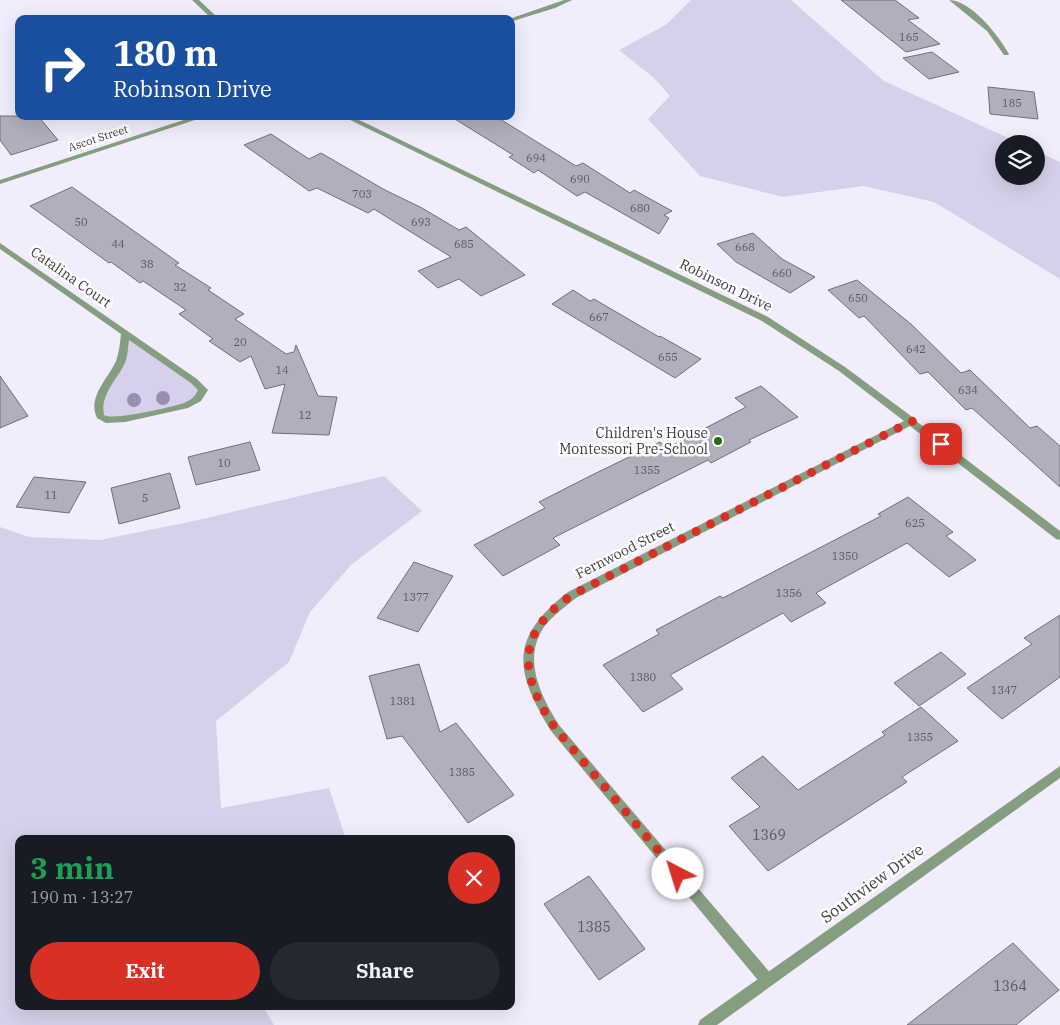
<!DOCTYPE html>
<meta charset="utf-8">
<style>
body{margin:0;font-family:"IBM Plex Serif",serif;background:#242831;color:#f1f3f6;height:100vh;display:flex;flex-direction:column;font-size:19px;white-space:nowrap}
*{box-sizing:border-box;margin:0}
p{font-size:16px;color:#9ea1a6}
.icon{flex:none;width:28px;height:28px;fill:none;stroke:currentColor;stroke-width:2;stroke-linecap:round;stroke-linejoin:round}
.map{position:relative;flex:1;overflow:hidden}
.panel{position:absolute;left:15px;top:835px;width:500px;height:175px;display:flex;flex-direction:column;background:#171b24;border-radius:10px;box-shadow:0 5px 20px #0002}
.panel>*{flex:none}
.banner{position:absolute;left:15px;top:15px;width:500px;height:105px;border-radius:10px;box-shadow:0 5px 20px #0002;background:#1a4fa0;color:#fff;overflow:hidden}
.controls{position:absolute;left:995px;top:135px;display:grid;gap:10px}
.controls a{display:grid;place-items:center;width:50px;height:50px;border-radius:50%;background:#171b24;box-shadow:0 5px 20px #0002;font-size:25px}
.pin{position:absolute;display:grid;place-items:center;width:42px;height:42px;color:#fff;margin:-21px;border-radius:10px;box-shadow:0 2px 8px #0006}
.me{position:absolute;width:55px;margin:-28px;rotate:320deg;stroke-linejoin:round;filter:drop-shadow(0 0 4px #0008)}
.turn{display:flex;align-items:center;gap:18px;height:105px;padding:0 15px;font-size:22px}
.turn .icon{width:65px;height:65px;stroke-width:2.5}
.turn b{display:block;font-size:35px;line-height:42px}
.round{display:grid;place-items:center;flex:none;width:52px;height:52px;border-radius:26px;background:#242831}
.summary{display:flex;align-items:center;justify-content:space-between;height:85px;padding:0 15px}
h1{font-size:30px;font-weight:700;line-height:38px;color:#1e9e55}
.action{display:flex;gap:10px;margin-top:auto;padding:10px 15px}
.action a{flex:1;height:58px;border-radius:30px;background:#d93025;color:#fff;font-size:20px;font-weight:700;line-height:58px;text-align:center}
.action a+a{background:#242831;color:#f1f3f6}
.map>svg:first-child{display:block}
.green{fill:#d6d0ea}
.building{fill:#b1aebd;stroke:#726e7c}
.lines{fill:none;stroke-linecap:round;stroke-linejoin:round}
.minor{fill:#869e80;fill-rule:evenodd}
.tertiary{fill:#869e80;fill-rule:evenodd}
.tree{fill:#9a8eb2}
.route{stroke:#d93025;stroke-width:9;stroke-dasharray:0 16.2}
.poi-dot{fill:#286e0d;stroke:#fff;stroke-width:2}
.labels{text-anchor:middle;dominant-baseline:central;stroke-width:5;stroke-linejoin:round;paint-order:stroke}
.number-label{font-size:11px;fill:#5a5861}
.far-street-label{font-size:11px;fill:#3d3c42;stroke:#fff}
.street-label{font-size:14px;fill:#3d3c42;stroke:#fff}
.poi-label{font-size:14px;fill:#3d3c42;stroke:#fff;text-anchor:end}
.near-number-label{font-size:14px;fill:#5a5861}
.near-street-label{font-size:16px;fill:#3d3c42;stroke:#fff}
</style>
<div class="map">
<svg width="1060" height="1025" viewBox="0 0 1060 1025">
<rect width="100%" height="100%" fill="#f1edfd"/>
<path class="green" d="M691,0H791L884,81L1021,144H1004V176H1036V151L1060,162V279L934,202L863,186L783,197L700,176L648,119L670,96L654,78L619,50L667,24Z
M127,335L192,382L200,390C197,397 193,401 186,404C167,411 128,417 107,418L103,415L104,395Z
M384,476L422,511L351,565L310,612L289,662L216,721L221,808L329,788L346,839H19V1006H263L274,1025H0V527L29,537L100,540L194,521Z"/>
<path class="building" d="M841,0H895L919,18L908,20L940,44L906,52Z
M932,52L959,72L929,79L903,58Z
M988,87L1034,92L1038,119L990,114Z
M0,116H38L58,140L11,155L0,140Z
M450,116H495L576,166L583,163L630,193L634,190L672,211L664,215L669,218L659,234L585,192L577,196L538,170L534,173L509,157L513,155Z
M271,134L309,159L321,153L385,190L422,208L459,230L466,227L525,275L481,296L459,279L438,288L418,271L451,257L374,209L368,213L317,188L309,191L244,145Z
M72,187L179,263L175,265L211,288L208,290L244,314L235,319L286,354L294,352L296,345L318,396L337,397L329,435L272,433L285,384L265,389L251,356L240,362L209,341L213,339L179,314L186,310L143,281L140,283L111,262L109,263L30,206Z
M753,233L782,259L815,277L790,293L736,262L717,244Z
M857,280L912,325L961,373L970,370L1030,428L1037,426L1060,446V487L972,408L966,410L928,372L920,374L864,316L859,318L828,290Z
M573,290L590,301L594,299L659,337L660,336L701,359L675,378L552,304Z
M0,376L28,416L0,428Z
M761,386L798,417L749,440L751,442L711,463L708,460L553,538L560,545L503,576L474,545L545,508L539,502L592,475L660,442L667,448L746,407L735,398Z
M250,442L260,470L196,485L188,457Z
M170,473L180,508L119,524L111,488Z
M34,477L86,482L69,513L16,507Z
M908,497L953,532L946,536L976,560L949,577L907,543L816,593L826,603L791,622L783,613L670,675L683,689L643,712L603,665L659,634L656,630L720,596L723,598L881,516L878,514Z
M414,562L453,576L418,632L377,618Z
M1060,615V677L1002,719L967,688L1032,644L1024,638Z
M941,652L966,674L919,706L894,683Z
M419,664L440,732L456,723L514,795L468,823L402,736L387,739L369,676Z
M921,707L958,741L902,777L907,782L768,871L729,826L760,807L731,778L763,756L798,790L885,735L882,732Z
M589,876L645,949L599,980L544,904Z
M1013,943L1059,990L1016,1025H907Z"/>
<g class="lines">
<path class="minor" d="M192,0H199L219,19H212Z
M564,0H572L555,8L513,21L511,22V19H509Z
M949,0C971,0 999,36 1009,54L1008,55H1004L987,31Z
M196,116H207L0,184V180Z
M342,116H351L768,317L845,367L915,419L916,421L1060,531V540L1056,539L910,426L576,598C565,607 553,615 544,627C522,659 541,696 559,725L772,975L774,980L772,985L767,986L762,985L551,731C514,671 509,638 568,592L904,421L839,371L762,321Z
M0,243L197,379L208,390L201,401L188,408L125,422L106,423L97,418C87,397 108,379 116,361C119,353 120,343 121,334L0,249ZM129,340L191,383L198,390C195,397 191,400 184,403C172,407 113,421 104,415C100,392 119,379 126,360C128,353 128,346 129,340Z"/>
<path class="tertiary" d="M1060,766V778L717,1025H698L700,1020Z"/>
</g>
<g class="tree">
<circle cx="163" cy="398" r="7"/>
<circle cx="134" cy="400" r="7"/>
</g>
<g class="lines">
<path class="route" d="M678,874L555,728C519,675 515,633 572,595L912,421L941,444"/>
</g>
<circle class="poi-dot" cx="718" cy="441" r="5"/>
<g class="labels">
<g class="number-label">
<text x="909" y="37">165</text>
<text x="1012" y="103">185</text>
<text x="536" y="158">694</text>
<text x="580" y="179">690</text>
<text x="362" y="194">703</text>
<text x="640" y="208">680</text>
<text x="81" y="222">50</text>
<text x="421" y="222">693</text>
<text x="118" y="244">44</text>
<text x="464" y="244">685</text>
<text x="745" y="247">668</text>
<text x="147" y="264">38</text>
<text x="782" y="273">660</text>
<text x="180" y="287">32</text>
<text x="858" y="298">650</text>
<text x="599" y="317">667</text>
<text x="240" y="342">20</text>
<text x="916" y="349">642</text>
<text x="668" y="357">655</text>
<text x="282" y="370">14</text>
<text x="968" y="390">634</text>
<text x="305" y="415">12</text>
<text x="224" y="463">10</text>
<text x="647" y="470">1355</text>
<text x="51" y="495">11</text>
<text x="145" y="498">5</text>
<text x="915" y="523">625</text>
<text x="845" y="556">1350</text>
<text x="789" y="593">1356</text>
<text x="416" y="597">1377</text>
<text x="643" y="677">1380</text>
<text x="1004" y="690">1347</text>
<text x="403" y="701">1381</text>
<text x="920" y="737">1355</text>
<text x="462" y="772">1385</text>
</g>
<g class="far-street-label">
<text transform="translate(98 138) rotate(-18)">Ascot Street</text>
</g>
<g class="street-label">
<text transform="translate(71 277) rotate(35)">Catalina Court</text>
<text transform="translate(726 285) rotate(26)">Robinson Drive</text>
<text transform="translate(625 550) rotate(-27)">Fernwood Street</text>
</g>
<g class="poi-label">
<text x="708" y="433">Children's House<tspan x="708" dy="16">Montessori Pre-School</tspan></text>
</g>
<g class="near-number-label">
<text x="769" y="835">1369</text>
<text x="594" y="927">1385</text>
<text x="1010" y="986">1364</text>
</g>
<g class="near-street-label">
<text transform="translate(872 883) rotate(-36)">Southview Drive</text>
</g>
</g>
</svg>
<div class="controls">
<a><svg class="icon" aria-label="layers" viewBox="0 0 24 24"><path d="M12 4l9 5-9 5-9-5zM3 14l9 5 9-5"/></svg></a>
</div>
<div class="pin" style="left:941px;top:444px;background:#d93025"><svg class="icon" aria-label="arrive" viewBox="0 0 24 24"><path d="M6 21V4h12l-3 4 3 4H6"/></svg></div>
<svg class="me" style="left:678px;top:874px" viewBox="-20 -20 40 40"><circle r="19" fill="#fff"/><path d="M0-13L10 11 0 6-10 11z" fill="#d93025"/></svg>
<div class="banner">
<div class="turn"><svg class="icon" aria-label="right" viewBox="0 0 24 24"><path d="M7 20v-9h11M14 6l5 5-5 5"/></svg><div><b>180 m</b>Robinson Drive</div></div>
</div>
<section class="panel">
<div class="summary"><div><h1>3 min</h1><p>190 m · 13:27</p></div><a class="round" style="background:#d93025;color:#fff"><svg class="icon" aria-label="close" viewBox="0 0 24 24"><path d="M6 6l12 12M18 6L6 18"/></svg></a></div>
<div class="action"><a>Exit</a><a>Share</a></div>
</section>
</div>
